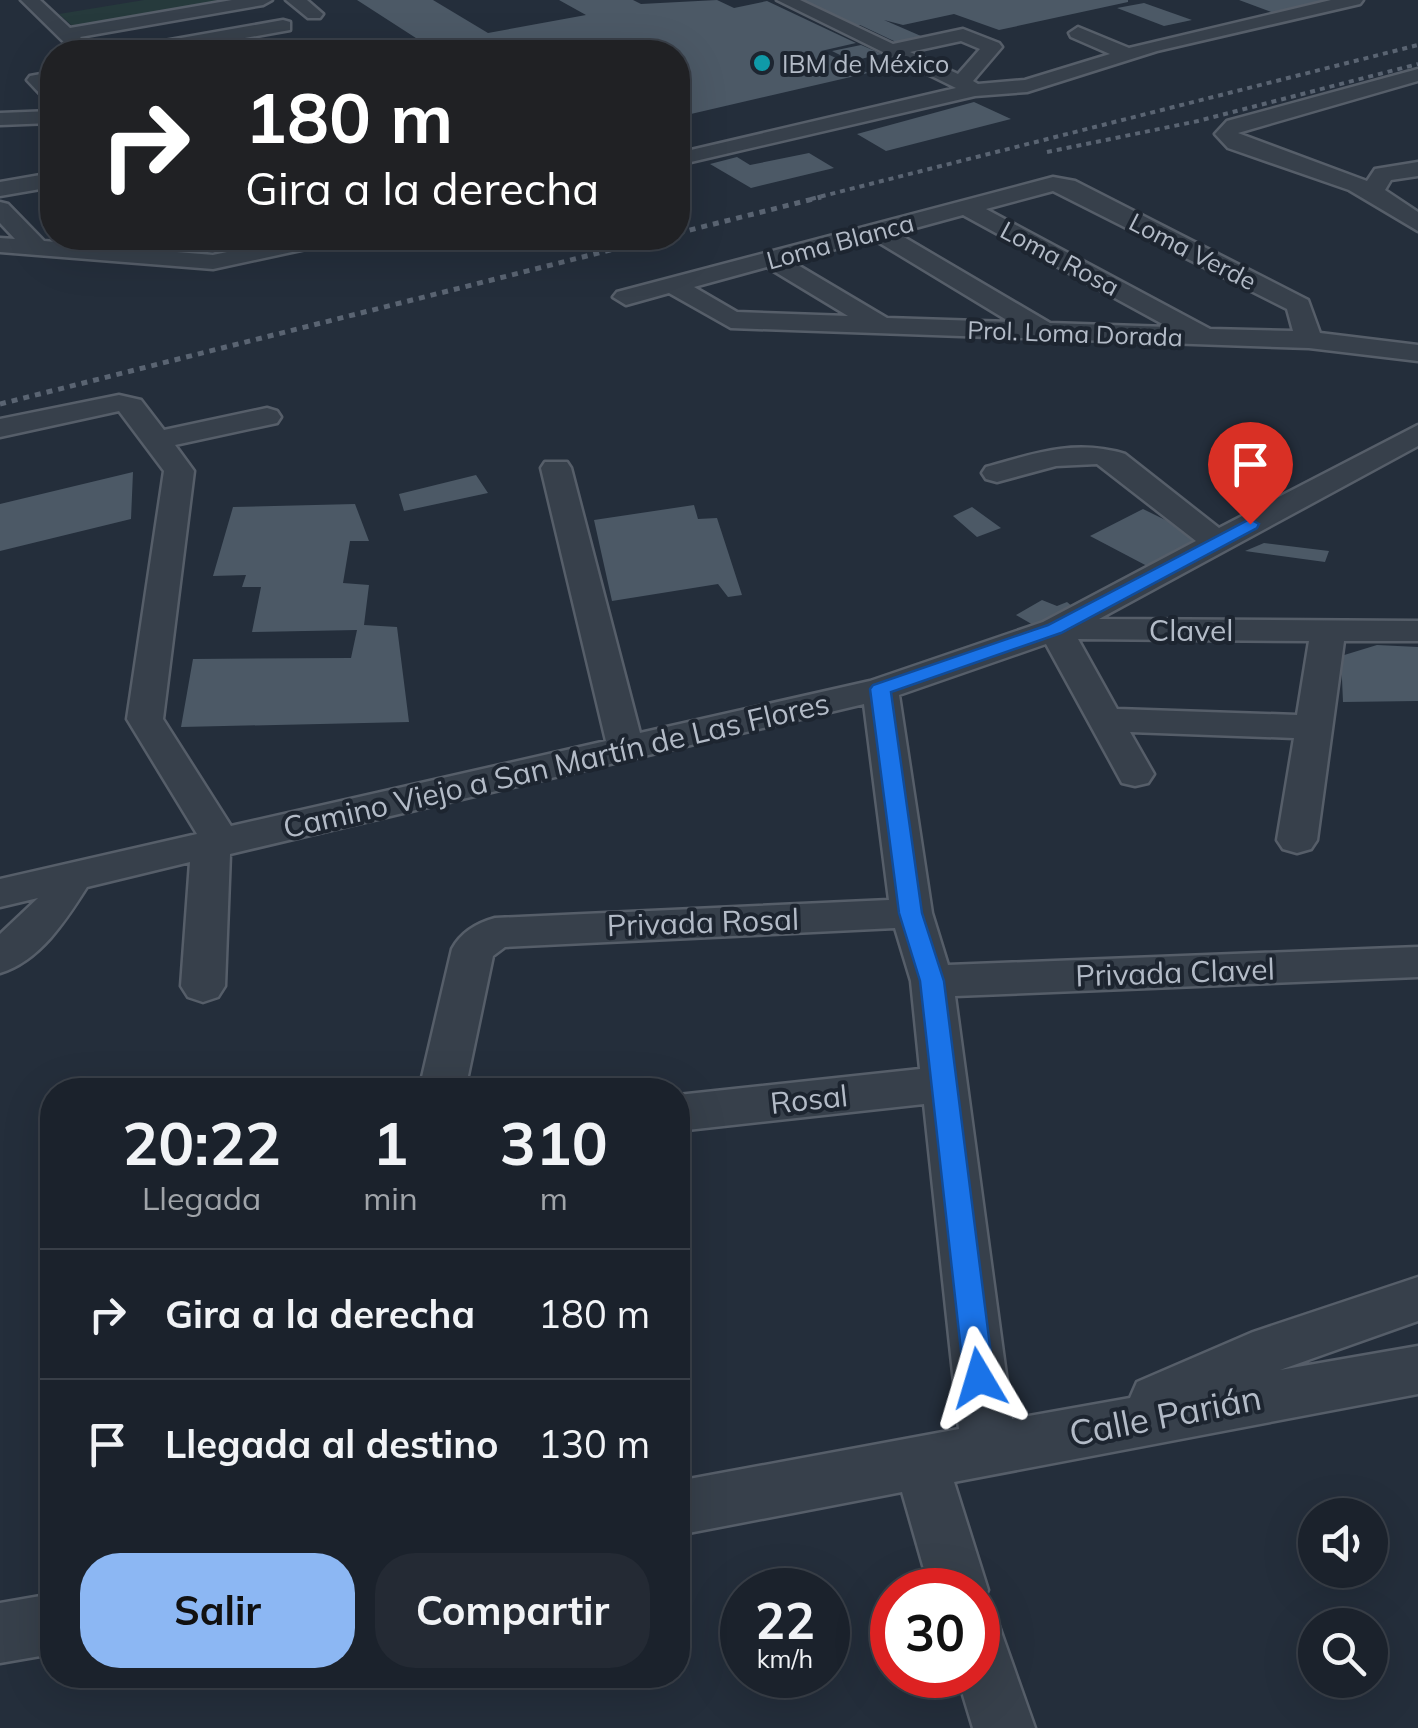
<!DOCTYPE html>
<html lang="es">
<meta charset="utf-8">
<style>
body{margin:0;font-family:Mulish,sans-serif;background:#242a34;color:#f1f3f6;height:100vh;display:flex;flex-direction:column;font-size:38px;white-space:nowrap}
*{box-sizing:border-box;margin:0}
p{font-size:32px;color:#a0a4a9}
.icon{flex:none;width:55px;height:55px;fill:none;stroke:currentColor;stroke-width:2;stroke-linecap:round;stroke-linejoin:round}
.map{position:relative;flex:1;overflow:hidden}
.details{position:absolute;left:40px;top:1078px;width:650px;height:610px;display:flex;flex-direction:column;background:#1b222c;border-radius:40px;box-shadow:0 10px 40px #0002,0 0 0 2px #393f48}
.details>*{flex:none}
.banner{position:absolute;left:40px;top:40px;width:650px;height:210px;border-radius:40px;box-shadow:0 10px 40px #0002,0 0 0 2px #393f48;background:#202124;color:#fff;overflow:hidden}
.buttons{position:absolute;left:1298px;top:1498px;display:grid;gap:20px}
.buttons a{display:grid;place-items:center;width:90px;height:90px;border-radius:50%;background:#1b222c;box-shadow:0 10px 40px #0002,0 0 0 2px #393f48;font-size:50px}
.speed{position:absolute;left:720px;top:1568px;display:flex;gap:20px;font-size:50px;font-weight:700;text-align:center}
.speed>*{display:grid;place-content:center;width:130px;height:130px;border-radius:50%;background:#1b222c;box-shadow:0 10px 40px #0002,0 0 0 2px #393f48;line-height:1}
.speed small{font-size:25px;font-weight:400}
.speed .limit{border:15px solid #d22;background:#fff;color:#111}
.pin{position:absolute;display:grid;place-items:center;width:85px;height:85px;color:#fff;margin:-102px -42px;border-radius:50% 50% 50% 0;rotate:-45deg;box-shadow:0 0 10px #0007}
.pin .icon{rotate:45deg}
.me{position:absolute;width:110px;margin:-55px;rotate:353deg;stroke-linejoin:round;filter:drop-shadow(0 0 8px #0008)}
.turn{display:flex;align-items:center;gap:35px;height:210px;padding:0 40px;font-size:45px}
.turn .icon{width:130px;height:130px;stroke-width:2.5}
.turn b{display:block;font-size:70px;line-height:85px}
.eta{display:flex;justify-content:space-evenly;align-items:center;height:170px;text-align:center}
.eta b{font-size:60px;font-weight:700;line-height:70px}
.cta{display:flex;gap:20px;margin-top:auto;padding:20px 40px}
.cta a{flex:1;height:115px;border-radius:40px;background:#8cb7f3;color:#111;font-size:40px;font-weight:700;line-height:115px;text-align:center}
.cta a+a{background:#242a34;color:#f1f3f6}
ul{padding:0;list-style:none}
li{display:flex;align-items:center;gap:30px;height:130px;padding:0 40px;border-top:2px solid #393f48}
li div{flex:1}
li b{display:block;font-size:38px}
li em{font-style:normal}
.map>svg:first-child{display:block}
.green{fill:#263a3c}
.building{fill:#4c5966}
.lines{fill:none;stroke-linecap:round;stroke-linejoin:round}
.minor-casing{stroke:#565e69;stroke-width:5}
.minor{fill:#37404b;fill-rule:evenodd}
.rail-far1{stroke:#5a6472;stroke-width:4;stroke-dasharray:5 5;stroke-linecap:butt}
.rail{stroke:#5a6472;stroke-width:5;stroke-dasharray:6 6;stroke-linecap:butt}
.route{fill:#1a73e8;stroke:#114b97;stroke-width:2.5}
.culture-dot{fill:#0f9aa8;stroke:#1d2530;stroke-width:4}
.labels{text-anchor:middle;dominant-baseline:central;stroke-width:8;stroke-linejoin:round;paint-order:stroke}
.far-poi-label{font-size:25px;fill:#b3bbc7;stroke:#1d2530;text-anchor:start}
.far-street-label{font-size:25px;fill:#b3bbc7;stroke:#1d2530}
.street-label{font-size:30px;fill:#b3bbc7;stroke:#1d2530}
.near-street-label{font-size:35px;fill:#b3bbc7;stroke:#1d2530}
</style>
<div class="map">
<svg width="1418" height="1728" viewBox="0 0 1418 1728">
<rect width="100%" height="100%" fill="#242e3b"/>
<path class="green" d="M144,0H249L76,29L59,14Z"/>
<path class="building" d="M357,0H433L488,33L586,15L559,0H633L641,4L717,0L734,8L767,1L856,43L821,51L868,73L678,117V52H366L419,40Z
M790,0H1128V2L999,30L954,14L903,25L884,20L921,36L896,42L860,25L849,27Z
M1239,0H1329L1330,1L1277,14Z
M1144,3L1192,20L1164,26L1117,8Z
M861,45L882,54L852,61L832,51Z
M974,102L1011,119L886,151L857,134Z
M809,153L834,168L751,188L710,164L737,157L750,165Z
M133,472L131,519L0,551V504Z
M476,475L488,493L404,511L399,494Z
M355,504L369,541H350L343,583L369,585L364,625L397,627L409,722L181,727L193,659L351,658L357,630L252,632L261,587H242L246,575L213,576L233,507Z
M694,505L698,519L717,518L742,595L728,597L718,584L612,601L594,520Z
M972,507L1001,528L977,537L953,516Z
M1143,509L1200,537L1149,567L1090,536Z
M1264,543L1329,551L1325,562L1245,551Z
M1042,600L1057,606L1067,602L1073,607L1035,626L1016,615Z
M1377,645L1418,647V701L1343,702L1341,656Z"/>
<g class="lines">
<defs>
<path id="minor" d="M21,0H40L70,28L232,0H272L263,5L80,37L94,52H74Z
M286,0H307L323,14L320,18H308Z
M777,0H800L893,44L963,29L999,43L1002,47L973,81L978,84L1025,80L1110,54L1071,37L1069,33L1078,27L1129,48L1331,0H1363L1360,4L1157,51L1027,92L975,96L678,165V153L956,88ZM961,41L980,49L958,74L910,52Z
M283,20L290,22V30L166,52H126L136,46Z
M1418,69V81L1238,133L1367,181L1375,169L1418,162V176L1391,180L1385,190L1418,212V231L1349,190L1228,148L1215,134L1227,121Z
M52,72V101L45,99L27,80L30,76Z
M52,111V123L0,125V113Z
M52,173V187L0,196V182Z
M1053,177L1075,181L1308,300L1320,333L1418,345V361L1309,348L731,328L669,293L626,305L613,297L617,292ZM1053,191L1287,309L1293,331L1210,329L986,209ZM963,215L1168,327L1050,323L897,233ZM873,239L1010,322L887,318L791,261ZM767,267L848,316L737,312L694,287Z
M0,202L8,204L44,241L213,255L293,238L306,239L309,244L306,249L213,269L0,252V238L15,239L0,223Z
M119,395L141,400L164,430L267,408L277,411L281,417L277,423L175,445L194,471L163,719L231,826L606,741L541,468L545,462H567L571,468L640,733L870,681L1043,622L1196,541L1097,464L1056,466L997,482L986,479L982,473L986,467C1035,453 1076,439 1125,454L1219,528L1418,425V446L1099,619L1418,621V641H1344L1317,840L1311,849L1297,853L1283,849L1277,840L1294,738L1130,732L1154,774L1148,783L1135,786L1122,783L1046,644L899,695L932,913L948,965L1418,947V977L955,996L1012,1419L1130,1398L1137,1382L1253,1332L1418,1277V1321L1280,1370L1418,1346V1394L954,1482L988,1590L978,1612V1590H930L902,1492L678,1535V1481L959,1429L924,1104L678,1131V1095L920,1069L911,981L895,928L505,947L493,956L465,1090H419L452,949C461,932 477,923 495,918L889,900L864,704L230,854L225,986L218,997L203,1002L188,997L181,986L190,862L87,887C66,920 40,961 0,973V934L38,898L0,907V879L197,834L127,719L164,471L119,411L0,437V419ZM1078,639L1309,641L1297,715L1117,709Z
M52,1594V1654L0,1663V1603Z
M978,1617L999,1626L1035,1728H973L957,1675H978Z"/>
</defs>
<use href="#minor" class="minor-casing"/>
<use href="#minor" class="minor"/>
<path class="rail-far1" d="M1047,152L1198,121L1418,64
M811,199L1418,45"/>
<path class="rail" d="M678,233L821,197
M0,404L658,238"/>
</g>
<path class="route" d="M1250,519L1259,524L1257,528L1061,633L891,692L922,913L944,981L994,1378L990,1388L979,1392L968,1388L964,1378L920,981L899,913L870,689L873,685L1048,625Z"/>
<circle class="culture-dot" cx="762" cy="63" r="10"/>
<g class="labels">
<g class="far-poi-label">
<text x="782" y="63">IBM de México</text>
</g>
<g class="far-street-label">
<text transform="translate(840 241) rotate(-15)">Loma Blanca</text>
<text transform="translate(1193 251) rotate(27)">Loma Verde</text>
<text transform="translate(1060 258) rotate(28)">Loma Rosa</text>
<text transform="translate(1075 333) rotate(2)">Prol. Loma Dorada</text>
</g>
<g class="street-label">
<text x="1191" y="630">Clavel</text>
<text transform="translate(556 765) rotate(-13)">Camino Viejo a San Martín de Las Flores</text>
<text transform="translate(703 922) rotate(-2)">Privada Rosal</text>
<text transform="translate(1175 972) rotate(-2)">Privada Clavel</text>
<text transform="translate(809 1099) rotate(-6)">Rosal</text>
</g>
<g class="near-street-label">
<text transform="translate(1165 1415) rotate(-11)">Calle Parián</text>
</g>
</g>
</svg>
<div class="buttons">
<a><svg class="icon" aria-label="sound" viewBox="0 0 24 24"><path d="M4 9h4l5-4v14l-5-4H4zM17 9q2 3 0 6"/></svg></a>
<a><svg class="icon" aria-label="search" viewBox="0 0 24 24"><circle cx="10" cy="10" r="6"/><path d="M15 15l6 6"/></svg></a>
</div>
<div class="speed"><div>22<small>km/h</small></div><div class="limit">30</div></div>
<div class="pin" style="left:1250px;top:524px;background:#d93025"><svg class="icon" aria-label="arrive" viewBox="0 0 24 24"><path d="M6 21V4h12l-3 4 3 4H6"/></svg></div>
<svg class="me" style="left:979px;top:1378px" viewBox="-20 -20 40 40"><path d="M0-17L14 15 0 8-14 15z" fill="#1a73e8" stroke="#fff" stroke-width="4"/></svg>
<div class="banner">
<div class="turn"><svg class="icon" aria-label="right" viewBox="0 0 24 24"><path d="M7 20v-9h11M14 6l5 5-5 5"/></svg><div><b>180 m</b>Gira a la derecha</div></div>
</div>
<section class="details">
<div class="eta">
<div><b>20:22</b><p>Llegada</p></div>
<div><b>1</b><p>min</p></div>
<div><b>310</b><p>m</p></div>
</div>
<ul>
<li><svg class="icon" aria-label="right" viewBox="0 0 24 24"><path d="M7 20v-9h11M14 6l5 5-5 5"/></svg><div><b>Gira a la derecha</b></div><em>180 m</em></li>
<li><svg class="icon" aria-label="arrive" viewBox="0 0 24 24"><path d="M6 21V4h12l-3 4 3 4H6"/></svg><div><b>Llegada al destino</b></div><em>130 m</em></li>
</ul>
<div class="cta"><a>Salir</a><a>Compartir</a></div>
</section>
</div>
